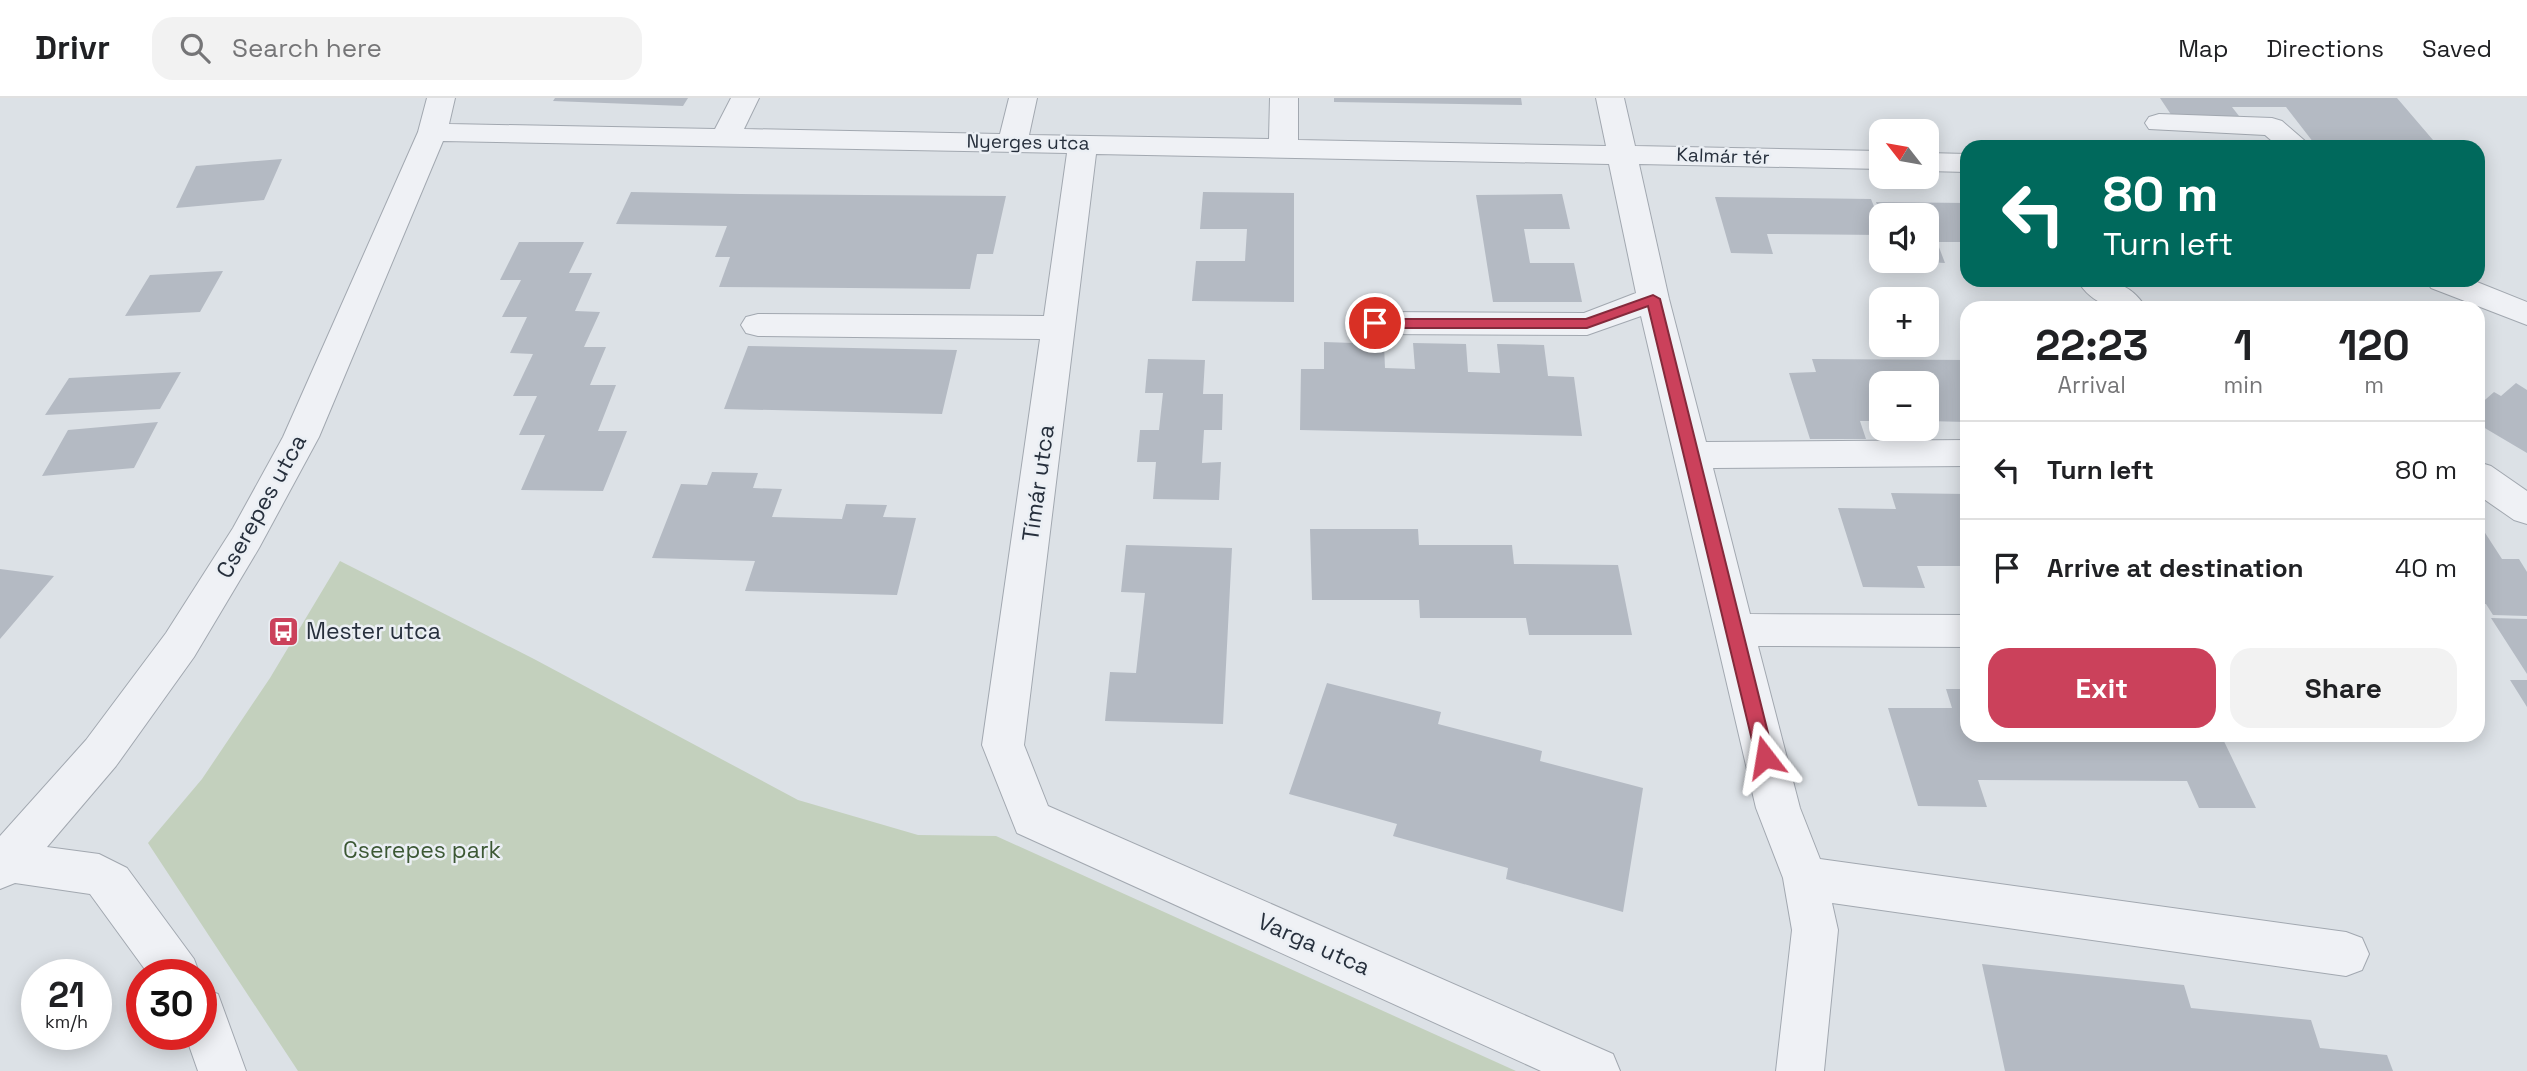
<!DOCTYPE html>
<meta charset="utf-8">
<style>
body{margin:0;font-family:"Space Grotesk",sans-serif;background:#f2f2f2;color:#202124;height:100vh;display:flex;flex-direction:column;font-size:26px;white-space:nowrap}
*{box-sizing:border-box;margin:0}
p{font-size:23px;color:#757577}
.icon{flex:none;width:38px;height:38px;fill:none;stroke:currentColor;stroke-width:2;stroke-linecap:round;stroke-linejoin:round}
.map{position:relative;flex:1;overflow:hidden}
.drawer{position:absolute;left:1960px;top:203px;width:525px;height:441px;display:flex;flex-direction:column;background:#fff;border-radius:21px;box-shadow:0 4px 18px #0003}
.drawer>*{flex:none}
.hud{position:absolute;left:1960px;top:42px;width:525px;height:147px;border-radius:21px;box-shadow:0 4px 18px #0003;background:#00695c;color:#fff;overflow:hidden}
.needle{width:46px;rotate:301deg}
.fabs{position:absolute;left:1869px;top:21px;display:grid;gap:14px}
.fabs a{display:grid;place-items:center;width:70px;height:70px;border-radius:14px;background:#fff;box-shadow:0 4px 18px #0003;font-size:35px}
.speed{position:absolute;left:21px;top:861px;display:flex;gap:14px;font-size:35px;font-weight:700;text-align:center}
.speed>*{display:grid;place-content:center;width:91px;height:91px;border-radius:50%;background:#fff;box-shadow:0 4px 18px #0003;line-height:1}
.speed small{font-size:18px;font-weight:400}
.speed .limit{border:10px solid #d22;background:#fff;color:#111}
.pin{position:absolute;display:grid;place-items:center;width:60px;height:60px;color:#fff;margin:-30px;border:4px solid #fff;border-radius:50%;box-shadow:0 2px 7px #0007}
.me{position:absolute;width:77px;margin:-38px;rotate:346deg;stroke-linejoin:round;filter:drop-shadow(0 0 5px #0008)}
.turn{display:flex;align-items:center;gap:24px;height:147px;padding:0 28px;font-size:32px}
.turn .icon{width:91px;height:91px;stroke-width:2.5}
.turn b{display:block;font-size:49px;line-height:60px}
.eta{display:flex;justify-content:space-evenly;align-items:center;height:119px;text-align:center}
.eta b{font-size:42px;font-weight:700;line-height:49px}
.primary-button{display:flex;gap:14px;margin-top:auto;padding:14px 28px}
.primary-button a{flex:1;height:80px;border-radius:21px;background:#cb415b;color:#fff;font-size:28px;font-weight:700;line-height:80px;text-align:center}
.primary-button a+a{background:#f2f2f2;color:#202124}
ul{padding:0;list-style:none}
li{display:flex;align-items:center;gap:21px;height:98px;padding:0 28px;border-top:2px solid #e0e0e0}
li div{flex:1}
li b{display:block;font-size:26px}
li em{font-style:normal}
header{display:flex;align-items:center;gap:42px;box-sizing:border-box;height:98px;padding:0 35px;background:#fff;border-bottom:2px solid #e0e0e0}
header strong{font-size:33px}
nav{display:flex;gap:38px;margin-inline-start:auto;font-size:24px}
.search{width:490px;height:63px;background:#f2f2f2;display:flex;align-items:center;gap:18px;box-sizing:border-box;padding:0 24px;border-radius:21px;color:#757577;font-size:26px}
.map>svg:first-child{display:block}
.green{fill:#c3d0bd}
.building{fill:#b4bac3}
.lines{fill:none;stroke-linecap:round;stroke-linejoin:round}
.minor-casing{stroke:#a2a8b0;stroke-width:2}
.minor{fill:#eff1f5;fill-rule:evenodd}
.route{fill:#cb415b;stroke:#842a3b;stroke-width:2}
.labels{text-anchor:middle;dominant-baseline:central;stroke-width:5;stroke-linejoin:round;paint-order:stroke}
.far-street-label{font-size:19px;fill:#262f3c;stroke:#ebeff4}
.street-label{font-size:23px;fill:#262f3c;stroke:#ebeff4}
.poi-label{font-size:23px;fill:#262f3c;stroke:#ebeff4;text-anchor:start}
.park-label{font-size:23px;fill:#3c5834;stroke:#ebeff4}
</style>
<header>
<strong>Drivr</strong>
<div class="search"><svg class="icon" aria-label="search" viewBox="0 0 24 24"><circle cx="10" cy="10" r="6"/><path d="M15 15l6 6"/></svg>Search here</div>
<nav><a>Map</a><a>Directions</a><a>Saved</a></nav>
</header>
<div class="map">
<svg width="2527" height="973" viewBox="0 0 2527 973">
<rect width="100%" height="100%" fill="#dce1e6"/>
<path class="green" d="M340,463L534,561L798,702L918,737L996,738L1516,973H298L148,745L202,681L270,580Z"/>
<path class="building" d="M555,0H688L683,8L553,3Z
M1334,0H1521L1522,7L1334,4Z
M2160,0H2397L2439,49H2317L2286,9H2232L2239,18H2172Z
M282,61L264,102L176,110L196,68Z
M631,94L740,96L1006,98L993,156H977L970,191L719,189L730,159H715L727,128L616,126Z
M1203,94L1294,95V204L1192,203L1196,163H1245L1247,131H1200Z
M1562,96L1570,131H1524L1530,165H1574L1582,204H1493L1476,97Z
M1715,99L1871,101L1881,126V137L1767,136L1773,156L1731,155Z
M1876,104L1966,105L1967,144H1937L1945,165L1927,164V117H1881Z
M519,144H584L569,175H592L575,213L600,214L584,249H606L590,287H616L598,333H627L603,393L521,392L545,337H519L537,298H513L533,256L510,255L527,219H502L521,182H500Z
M223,173L200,214L125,218L150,177Z
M1324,244L1384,246L1385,270L1415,271L1413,245L1466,246L1468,274L1500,275L1497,246L1544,247L1548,278L1574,279L1582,338L1300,332L1301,271H1324Z
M748,248L957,252L942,316L724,311Z
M1148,261L1205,262L1203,296H1223L1222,332H1204L1202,365L1221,364L1219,402L1153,401L1156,364H1137L1140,332H1159L1163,295H1145Z
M1812,261L1967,262V324L1927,323V285H1881V323H1860L1866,341H1810L1789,275L1816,274Z
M181,274L160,311L45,317L69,280Z
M2516,285L2527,292V355L2478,326V308L2494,294L2501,298Z
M158,324L134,370L42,378L68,332Z
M712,374L758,375L753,390L782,391L772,419L842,421L846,406L887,407L883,419L916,420L897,497L745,493L755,463L652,460L681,386L707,387Z
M1891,395L1967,396V468H1917L1925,490L1863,489L1838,410L1896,411Z
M2478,424L2502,461H2519L2527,474V518L2493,517L2486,506H2478Z
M1310,431H1418L1419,447H1512L1514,466L1618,467L1632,537H1529L1526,520H1420L1419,502H1312Z
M1126,447L1232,450L1223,626L1105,623L1110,574L1136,575L1145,495L1121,494Z
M0,471L54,478L0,541Z
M2491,520L2527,521V576Z
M2510,582H2527V609Z
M1327,585L1441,614L1438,626L1542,653L1540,663L1643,690L1623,814L1506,781L1508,770L1393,738L1397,726L1289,696Z
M1946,591H1967V637H2221L2256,710H2199L2187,683L1978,682L1987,709L1918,708L1888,610H1952Z
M1982,866L2184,887L2191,910L2311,922L2320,950L2387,957L2393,973H2005Z"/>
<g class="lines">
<defs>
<path id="minor" d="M427,0H455L449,26L715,31L731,0H759L744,31L1000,36L1009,0H1037L1029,37L1269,41L1270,0H1298V42L1606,48L1596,0H1624L1635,48L1881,53V71L1639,66L1669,201L1706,344L1967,342V368L1713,370L1750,516L1967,517V549L1758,548L1800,710L1820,761L2346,834L2362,840L2369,856L2362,872L2346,878L1832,805L1838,832L1824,973H1776L1792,832L1783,780L1756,710L1641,218L1587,237L1375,236L1363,233L1359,225L1363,217L1375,214L1584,215L1636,195L1609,66L1096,56L1024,647L1048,708L1613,956L1620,973H1541L1017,735L982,647L1040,241L758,238L746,235L741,227L746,219L758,216L1044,218L1067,55L443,43L319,339L259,450L194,559L116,668L47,749L99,756L127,770L194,861L200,877H149L90,796L15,785L0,791V738L86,642L166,535L233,430L283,339L418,34Z
M2159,16L2272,20L2282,23L2312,49H2279L2265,37L2149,31L2145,25L2149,19Z
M1927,55L1967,56V74L1927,73Z
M2077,182C2107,182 2129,182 2146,210C2116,210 2095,211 2077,182Z
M2426,182H2472L2527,204V227L2431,190Z
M2478,364L2491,368L2527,393V426L2514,422L2478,397Z
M201,890L218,896L246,973H198L185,936H201Z"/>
</defs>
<use href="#minor" class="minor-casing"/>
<use href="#minor" class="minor"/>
</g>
<path class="route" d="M1653,197L1660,201L1774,659L1771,665L1765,667L1759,665L1756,659L1648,208L1587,230H1375L1368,225L1375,221H1586Z"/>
<defs>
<symbol id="bus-square" viewBox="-11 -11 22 22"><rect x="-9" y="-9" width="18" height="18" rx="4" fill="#cb415b" stroke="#ebeff4"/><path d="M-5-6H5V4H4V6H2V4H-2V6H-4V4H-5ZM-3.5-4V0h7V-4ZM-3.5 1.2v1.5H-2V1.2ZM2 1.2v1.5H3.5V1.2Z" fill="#fff"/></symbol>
</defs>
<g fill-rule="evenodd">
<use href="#bus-square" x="266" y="516" width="35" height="35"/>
</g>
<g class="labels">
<g class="far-street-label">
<text transform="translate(1028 44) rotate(1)">Nyerges utca</text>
<text transform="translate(1723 58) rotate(2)">Kalmár tér</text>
</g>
<g class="street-label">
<text transform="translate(1038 385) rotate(-82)">Tímár utca</text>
<text transform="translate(261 408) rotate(-61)">Cserepes utca</text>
<text transform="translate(1314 846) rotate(24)">Varga utca</text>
</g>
<g class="poi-label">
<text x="306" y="533">Mester utca</text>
</g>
<g class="park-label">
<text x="422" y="752">Cserepes park</text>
</g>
</g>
</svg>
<div class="fabs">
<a><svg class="needle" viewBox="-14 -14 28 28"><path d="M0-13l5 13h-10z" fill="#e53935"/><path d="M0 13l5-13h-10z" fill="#757577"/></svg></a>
<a><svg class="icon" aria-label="sound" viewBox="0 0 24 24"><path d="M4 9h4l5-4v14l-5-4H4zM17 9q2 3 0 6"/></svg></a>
<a>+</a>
<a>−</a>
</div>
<div class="speed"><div>21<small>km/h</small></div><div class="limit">30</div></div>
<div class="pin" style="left:1375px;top:225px;background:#d93025"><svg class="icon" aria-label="arrive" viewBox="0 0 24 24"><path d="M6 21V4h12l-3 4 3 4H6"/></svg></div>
<svg class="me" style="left:1765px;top:659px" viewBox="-20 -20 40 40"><path d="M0-17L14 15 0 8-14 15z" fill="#cb415b" stroke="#fff" stroke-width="4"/></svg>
<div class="hud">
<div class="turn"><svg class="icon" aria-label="left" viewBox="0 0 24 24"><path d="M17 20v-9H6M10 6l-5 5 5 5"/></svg><div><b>80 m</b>Turn left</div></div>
</div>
<section class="drawer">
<div class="eta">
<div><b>22:23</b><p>Arrival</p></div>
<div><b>1</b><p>min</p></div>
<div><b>120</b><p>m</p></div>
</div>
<ul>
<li><svg class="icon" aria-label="left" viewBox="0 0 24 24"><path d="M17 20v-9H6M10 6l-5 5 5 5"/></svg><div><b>Turn left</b></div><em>80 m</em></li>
<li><svg class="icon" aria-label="arrive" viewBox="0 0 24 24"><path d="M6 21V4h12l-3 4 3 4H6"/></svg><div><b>Arrive at destination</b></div><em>40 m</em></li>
</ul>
<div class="primary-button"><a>Exit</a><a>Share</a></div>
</section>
</div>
